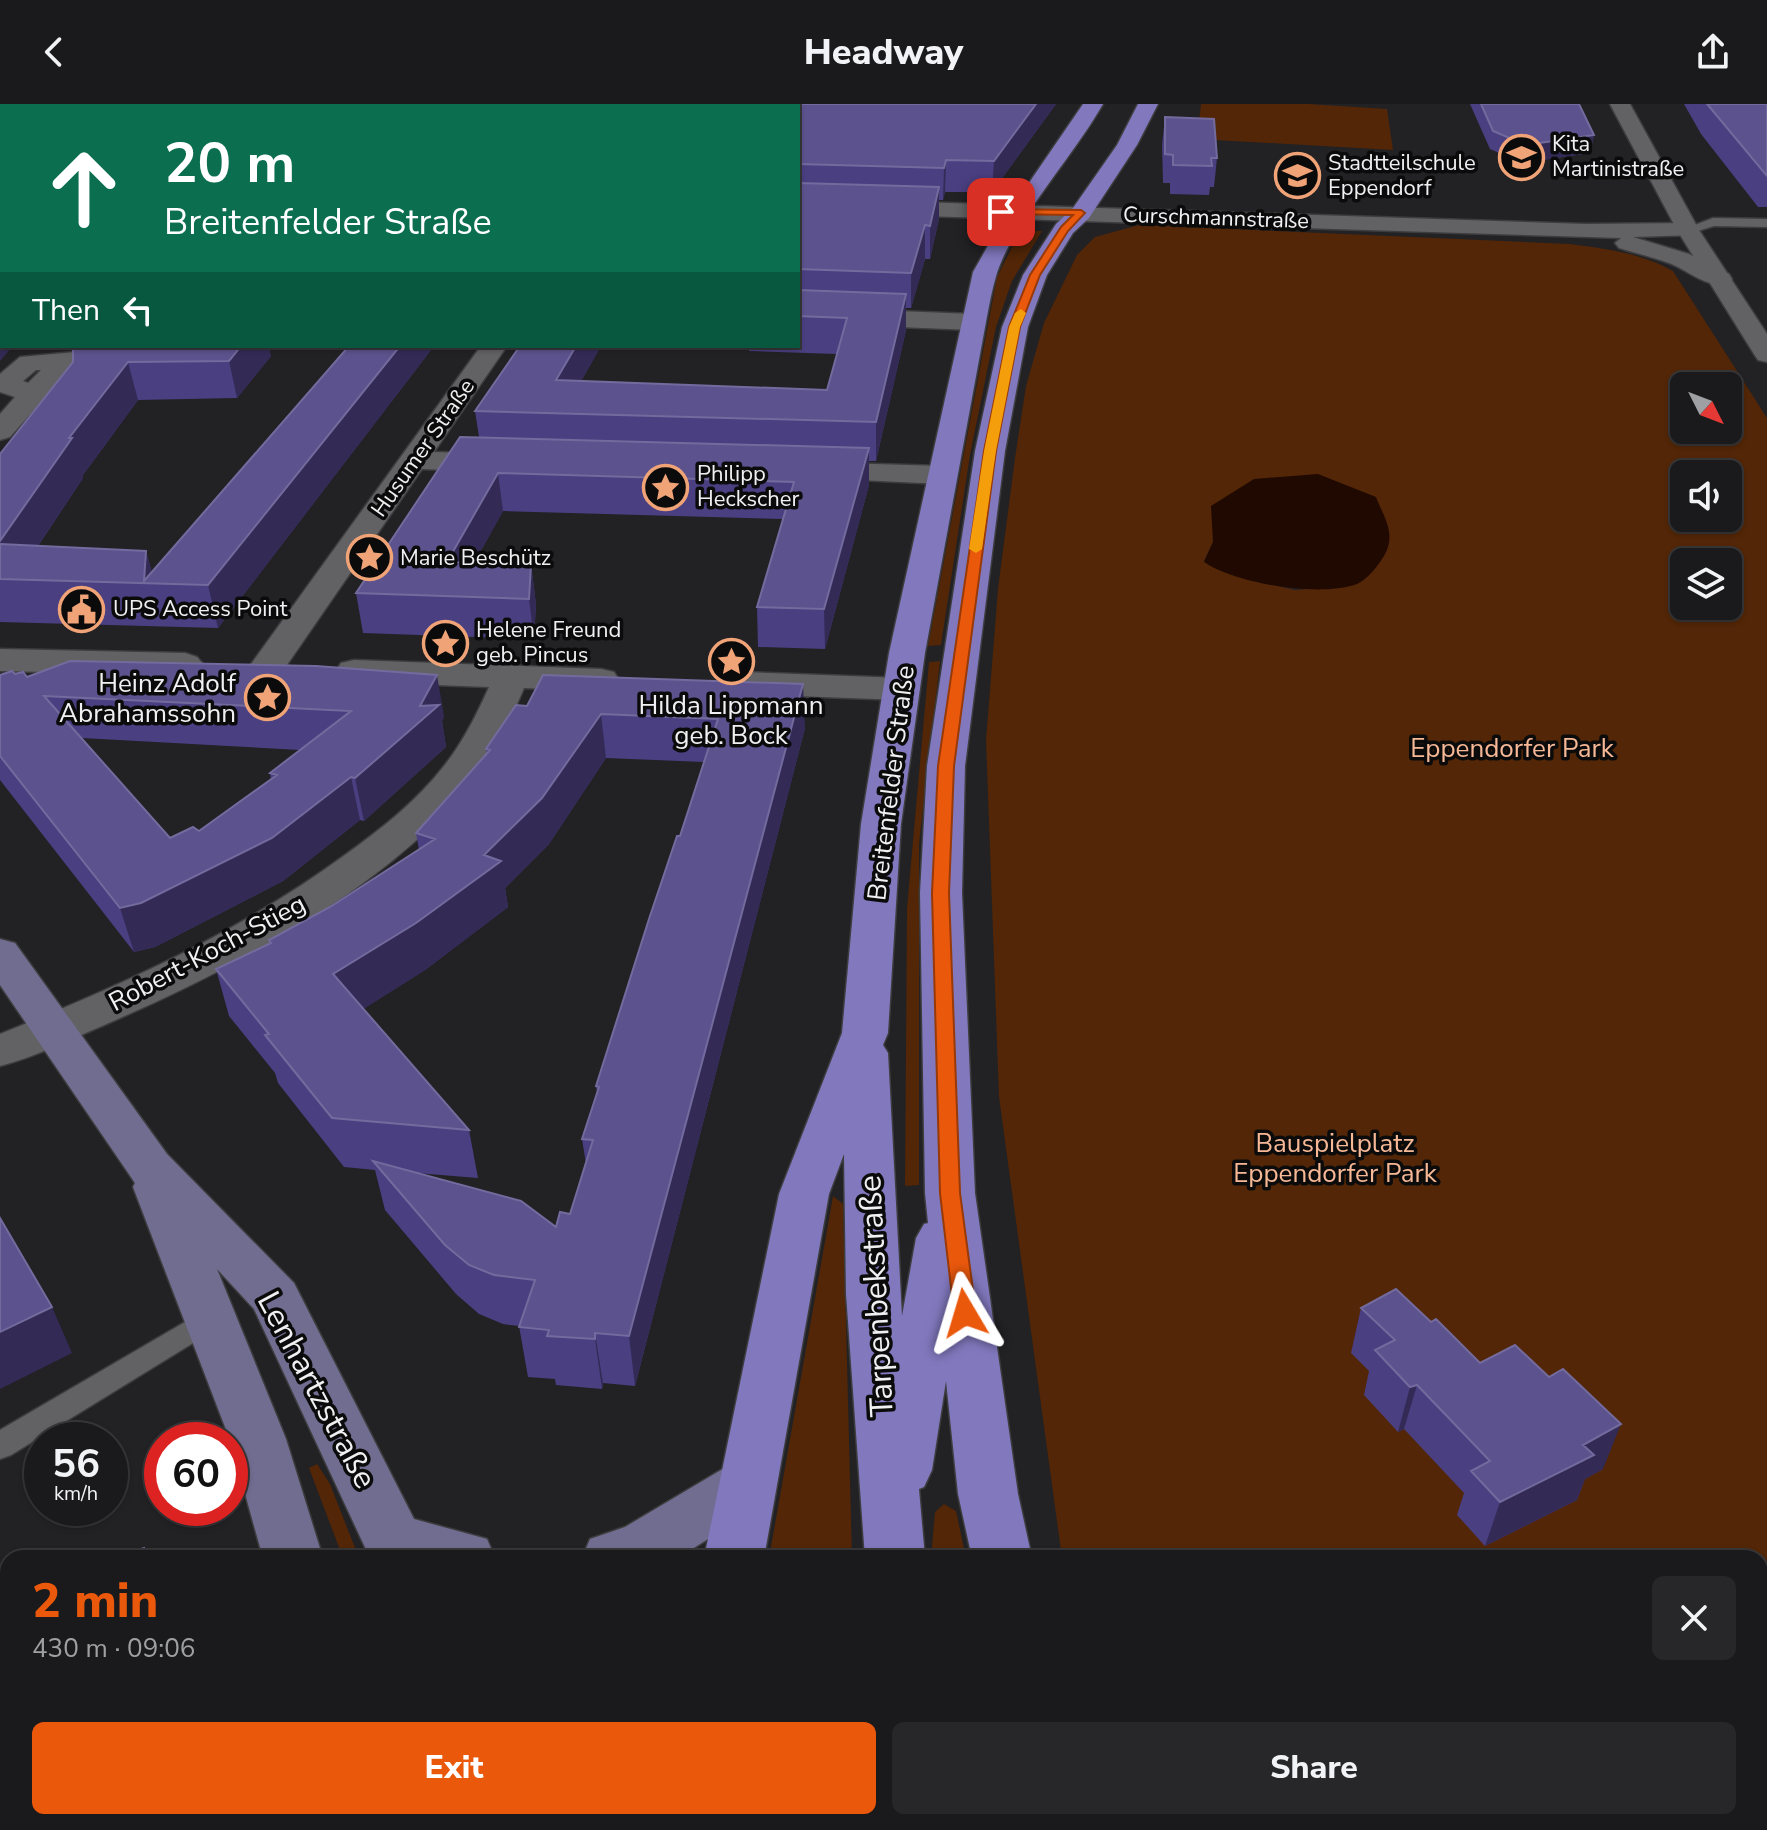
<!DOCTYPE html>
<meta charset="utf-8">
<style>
body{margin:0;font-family:"Nunito Sans",sans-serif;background:#272628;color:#f1f3f6;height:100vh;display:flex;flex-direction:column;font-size:30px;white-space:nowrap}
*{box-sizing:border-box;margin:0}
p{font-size:26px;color:#9fa0a3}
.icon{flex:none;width:44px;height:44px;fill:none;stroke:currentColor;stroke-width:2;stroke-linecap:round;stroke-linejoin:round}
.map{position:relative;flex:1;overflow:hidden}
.side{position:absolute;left:0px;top:1446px;width:1768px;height:280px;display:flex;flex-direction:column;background:#1a191b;border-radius:24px 24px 0 0;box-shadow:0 2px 6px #0004,0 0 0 2px #38383a}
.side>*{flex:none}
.banner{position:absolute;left:0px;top:0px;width:800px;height:244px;box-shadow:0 2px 6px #0004,0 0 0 2px #38383a;background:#0b6e4f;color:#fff;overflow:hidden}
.needle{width:52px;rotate:132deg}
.buttons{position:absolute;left:1670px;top:268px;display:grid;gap:16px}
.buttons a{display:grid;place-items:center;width:72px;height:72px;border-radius:12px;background:#1a191b;box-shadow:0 2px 6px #0004,0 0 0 2px #38383a;font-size:40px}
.speed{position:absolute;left:24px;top:1318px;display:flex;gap:16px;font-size:40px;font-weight:700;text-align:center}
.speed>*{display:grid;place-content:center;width:104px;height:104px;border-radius:50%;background:#1a191b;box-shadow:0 2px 6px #0004,0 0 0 2px #38383a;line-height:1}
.speed small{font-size:20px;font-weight:400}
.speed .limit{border:12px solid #d22;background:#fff;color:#111}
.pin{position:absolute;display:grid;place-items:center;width:68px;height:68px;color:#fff;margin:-34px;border-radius:16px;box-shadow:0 4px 12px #0006}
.me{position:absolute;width:88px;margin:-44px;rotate:353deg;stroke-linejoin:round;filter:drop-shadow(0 0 6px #0008)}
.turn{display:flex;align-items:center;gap:28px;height:168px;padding:0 32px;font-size:36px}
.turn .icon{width:104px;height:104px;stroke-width:2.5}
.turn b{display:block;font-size:56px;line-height:68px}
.then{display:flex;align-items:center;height:76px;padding:0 32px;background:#0003;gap:16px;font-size:30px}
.round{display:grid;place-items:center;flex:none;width:84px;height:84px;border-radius:12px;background:#272628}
.overview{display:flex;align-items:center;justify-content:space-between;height:136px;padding:0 32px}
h1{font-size:48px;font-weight:800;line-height:60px;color:#ea580c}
.action{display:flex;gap:16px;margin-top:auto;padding:16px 32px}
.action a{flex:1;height:92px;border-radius:12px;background:#ea580c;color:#fff;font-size:32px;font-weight:800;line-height:92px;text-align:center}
.action a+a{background:#272628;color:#f1f3f6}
header{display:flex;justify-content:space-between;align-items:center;height:104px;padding:0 32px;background:#1a191b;font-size:36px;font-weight:800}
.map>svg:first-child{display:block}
.green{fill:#522607;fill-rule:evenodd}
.water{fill:#200900}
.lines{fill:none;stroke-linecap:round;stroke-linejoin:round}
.service-casing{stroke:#3d3d3f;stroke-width:3}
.minor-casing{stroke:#3d3d3f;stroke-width:3}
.tertiary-casing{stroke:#3d3d3f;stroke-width:3}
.secondary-casing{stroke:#3d3d3f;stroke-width:3}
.primary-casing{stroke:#3d3d3f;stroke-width:3}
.service{fill:#626264;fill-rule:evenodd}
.minor{fill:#626264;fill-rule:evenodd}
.tertiary{fill:#626264;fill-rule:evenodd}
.secondary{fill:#716d91;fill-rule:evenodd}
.primary{fill:#8178bd;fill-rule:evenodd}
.wall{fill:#4a3f81;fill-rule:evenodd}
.shaded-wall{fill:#332b56}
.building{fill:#5c528d;stroke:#736b9d;stroke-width:2;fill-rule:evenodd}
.route{fill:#ea580c;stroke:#983908;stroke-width:2}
.slow{fill:#f59e0b}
.labels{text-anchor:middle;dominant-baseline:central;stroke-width:7;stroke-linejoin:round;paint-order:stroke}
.far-poi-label{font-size:22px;fill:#f0f0f2;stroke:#0b0b0c;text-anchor:start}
.far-street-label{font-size:22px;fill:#f0f0f2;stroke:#0b0b0c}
.poi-label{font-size:26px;fill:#f0f0f2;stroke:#0b0b0c;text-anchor:end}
.park-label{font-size:26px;fill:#f7b895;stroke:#0b0b0c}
.street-label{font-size:26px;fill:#f0f0f2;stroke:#0b0b0c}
.near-street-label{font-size:32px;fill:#f0f0f2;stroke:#0b0b0c}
</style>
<header><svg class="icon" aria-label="back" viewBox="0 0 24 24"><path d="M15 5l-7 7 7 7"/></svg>Headway<svg class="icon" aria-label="share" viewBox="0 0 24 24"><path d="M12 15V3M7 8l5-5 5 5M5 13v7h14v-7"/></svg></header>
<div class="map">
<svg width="1767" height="1726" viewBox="0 0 1767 1726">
<rect width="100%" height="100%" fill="#222124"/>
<path class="green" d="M1201,0H1308L1387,5L1393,46L1197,35Z
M1139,121L1570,140C1607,145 1641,149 1673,167L1767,314V1726H1149L1146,1718H1760V1454H1062L999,993L986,636L998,485L1015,354L1026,282L1044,219L1077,151L1095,133ZM1684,282H1728V326H1684ZM1684,370H1728V414H1684ZM1213,438L1355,481L1295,486L1242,474L1204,457ZM1684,458H1728V502H1684Z
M1020,127H1042L1012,177L996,223L970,351L941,541L928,542L997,173Z
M940,557L919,740V1081L905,1082L907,804L929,558Z
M833,1092L843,1100L852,1454H769Z
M317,1360L330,1380L359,1454H343L309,1364Z
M944,1400L956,1407L966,1454H931L935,1408Z
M722,1718H795L793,1726H721Z"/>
<path class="water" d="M1318,370L1376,393C1380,404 1388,417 1389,428C1391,442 1385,452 1377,462C1372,469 1362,479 1354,481C1316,493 1235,479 1204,458L1213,438L1211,402L1254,375Z"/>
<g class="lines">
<defs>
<path id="service" d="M1713,114L1767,115V123L1714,122L1688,130L1682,126Z
M209,1204L219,1207L224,1215L219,1223L11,1351L0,1355V1326Z"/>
<path id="minor" d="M798,94L1586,120L1688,119L1696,121L1699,126L1696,131L1633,133L1689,150L1729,170L1732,175L1729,180C1707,185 1688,166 1669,159C1652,153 1635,149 1619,144L1615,139L1621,134L798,108Z
M798,203L973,210L982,213L986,218L982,223L973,226L798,219Z
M481,242H507L434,348L503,350L513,353L518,359L513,365L503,368L422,365L280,571L267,574L254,571L249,563Z
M85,247L94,249L98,255L94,261L58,279L10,333L0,336V310L15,293L0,288V270L20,253ZM36,266H41L28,279L23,277Z
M808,358L942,362L953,365L957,371L953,377L942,380L797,373L793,367L797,361Z
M0,545L185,549L197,553L203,560L197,567L185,571L0,567Z
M354,556L601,565L614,568L619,576L614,584L601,587L524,584C507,625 485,665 455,698C366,796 222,870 102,922C69,936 35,953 0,962V930C121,882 240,828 345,751C381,725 417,697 444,662C463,638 477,610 489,583L354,578L341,575L336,567L341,559Z
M742,568L902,574L915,577L920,585L915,593L902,596L742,590L729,587L724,579L729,571Z"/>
<path id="tertiary" d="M1610,0H1630L1699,126L1767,230V258L1758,256L1754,250L1677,126Z"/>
<path id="secondary" d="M0,835L15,839L167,1050L294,1179L414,1415L487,1435L495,1454H370L254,1205L217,1165L286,1335L323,1454H263L230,1336L133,1083L135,1079L0,881Z
M747,1355L768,1363L776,1380L768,1397L678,1454H582L590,1435L625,1423L726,1363Z
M336,1718H404L407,1726H339Z
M450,1718H518L520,1726H452Z"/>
<path id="primary" d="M1083,0H1103C1073,53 1015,115 997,169C992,185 989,202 986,218L925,549L901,720L888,929L883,941L888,949L902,1212L916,1134L924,1120L928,1119L925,1089L920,789L927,662L975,347L1002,223L1023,171L1056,120L1073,104L1117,41L1138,0H1158L1137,41L1089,114L1073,129L1047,171L1028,223L1005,347L965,662L962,789L975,1089L1018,1390L1032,1454H972L958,1390L946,1277L932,1366L924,1383L919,1385L925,1454H865L846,1190L844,1050L829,1090L764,1454H704L779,1090L842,929L861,720L889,549L973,168L998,124Z
M654,1718H722L720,1726H652Z
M794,1718H862L861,1726H793Z
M893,1718H961L962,1726H894Z
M1031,1718H1099L1101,1726H1033Z"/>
</defs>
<use href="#service" class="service-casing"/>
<use href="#minor" class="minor-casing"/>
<use href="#tertiary" class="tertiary-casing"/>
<use href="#secondary" class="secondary-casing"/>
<use href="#primary" class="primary-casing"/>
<use href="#service" class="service"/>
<use href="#minor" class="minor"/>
<use href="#tertiary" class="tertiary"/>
<use href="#secondary" class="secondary"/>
<use href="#primary" class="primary"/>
</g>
<path class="wall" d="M1056,0L992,88H945L943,96H939V115L930,155H925L911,204H906V226L876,357H869V381L825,545L758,543L757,503L783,415L503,407L474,459L531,461L536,500L534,535L363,529L356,489L479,333L475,307L520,242H601L581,277L827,286L837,250L749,247V244L698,242H798V2Z
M1470,0H1579L1594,31L1590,49L1522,59L1490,45Z
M1684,0H1767V103H1758L1701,30Z
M1165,13L1217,54L1214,83H1210L1209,91L1170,90V79H1163L1162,41Z
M349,242H434L218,524L0,518V350L73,258L271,252L237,294L138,296L83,371V374L38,442L146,447L152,469Z
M15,570L27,573L444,612L442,617L446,643L364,717L360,716L283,777L155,843L134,848L0,676V571ZM82,634L300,646L270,669L271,675L199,727L170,734Z
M543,571L805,624L635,1282L603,1279L602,1285L556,1281L555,1275L528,1273L519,1222L503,1220L479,1210L456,1190L385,1106L375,1066L344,1063L278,979L275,969L229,912L216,865L270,840L269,836L330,803L419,746L416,729L487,650L486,645L527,602ZM606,654L704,658L596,982L597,989L582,1035L586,1060L570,1110L556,1123L416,1069L478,1074L469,1026L363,905L425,866L508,803L505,784L549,740Z
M1361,1204L1431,1218L1603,1365L1585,1375L1577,1396L1485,1442L1457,1411L1464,1389L1404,1325L1398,1328L1364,1291L1369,1267L1351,1249Z"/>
<path class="shaded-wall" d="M634,0H677L674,2H631Z
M1036,0H1056L992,88L994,57Z
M1594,31L1590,49L1522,59L1526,41Z
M946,56L945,88L943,96L944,64Z
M939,83V115L930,155V122Z
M925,121V155L911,204V169Z
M0,140H2V175L0,176Z
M906,190V226L876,357V318Z
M2,206V242H13L0,257V208Z
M241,242H269L271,252L237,294L229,257Z
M400,242H434L218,524L208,481Z
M576,242H601L563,310L556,276Z
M128,258L138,296L83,371V374L15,476L0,448V437L69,334Z
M869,344V381L825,545L824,505Z
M498,369L503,407L456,492L447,458Z
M146,447L155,480L145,479Z
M531,461L536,500L534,535L529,495Z
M437,571L444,612L442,617L446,643L364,717L355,674L420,602Z
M803,580L805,624L635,1282L629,1232Z
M601,610L606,654L549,740L505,784L508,803L425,866L344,917L333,870L484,751Z
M351,673L360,716L283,777L155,843L134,848L120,804Z
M52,1203L72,1249L0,1285V1228Z
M595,1229L603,1279L602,1285L595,1235Z
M1417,1281L1404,1325L1398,1328L1410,1283Z
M1621,1320L1603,1365L1585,1375L1577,1396L1485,1442L1500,1398L1583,1341Z"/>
<path class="building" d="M0,0H634L631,2H2V140H0Z
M685,0H1036L994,57L946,56L944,64L798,60V2H684Z
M1481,0H1579L1594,31L1526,41L1493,27Z
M1707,0H1767V72L1708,1Z
M1165,13L1214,15L1217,54H1211L1212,62L1173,61V51L1165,50Z
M798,79L939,83L930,122L925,121L911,169L798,165Z
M2,153V206L0,208V155Z
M798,186L906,190L876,318L475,307L520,242H576L556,276L827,286L847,214L798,212Z
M73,242H241L229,257L128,258L69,334H72L0,437V350L73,258Z
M349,242H400L208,481L0,475V440L146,447L144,477Z
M460,333L869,344L824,505L757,503L794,378L498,369L447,458L531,461L529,495L356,489Z
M70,557L316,562L437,571L420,602L439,601L355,674L351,673L272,734L141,799L120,804L0,652V571L12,567L15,570L23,568L27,573ZM44,592L351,607L270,669L277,671L199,727L193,723L170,734Z
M543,571L803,580L629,1232L595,1229V1235L547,1232L549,1226L519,1223L535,1176L494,1171L469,1161L445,1141L373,1057L521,1097L556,1123L560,1108L570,1110L593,1036L582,1035L599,983L596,982L649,815L677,732H680L718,615L601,610L542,694L484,751L501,757L416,819L333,870L469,1026L332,1014L265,931L269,930L216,865L271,839L269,836L330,803L435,735L416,729L490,646L486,645L516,601L527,602Z
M0,1114L52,1203L0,1228Z
M1396,1185L1431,1218L1436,1215L1480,1259L1515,1241L1549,1273L1563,1265L1621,1320L1583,1341L1594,1351L1500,1398L1471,1367L1490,1357L1417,1281L1410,1283L1375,1246L1395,1236L1361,1204Z
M144,1444L146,1454H114Z
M8,1491V1718H232L234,1726H0V1493Z"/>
<path class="route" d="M1001,105L1081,106L1085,109L1068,127L1040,171L1020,223L996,347L954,662L949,789L960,1089L976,1209L973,1215L965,1218L957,1215L954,1209L940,1089L932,789L938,662L984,347L1009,223L1030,171L1061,123L1073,111L998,110Z"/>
<path class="slow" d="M1021,205L1026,209L1020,223L996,347L982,445L976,449L969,445L984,347L1009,223L1015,209Z"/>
<defs>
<symbol id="school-ring" viewBox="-11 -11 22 22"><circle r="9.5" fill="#0b0b0c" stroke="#efa377" stroke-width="1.5"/><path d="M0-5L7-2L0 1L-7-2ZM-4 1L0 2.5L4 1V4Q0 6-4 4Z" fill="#efa377"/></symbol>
<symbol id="sight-ring" viewBox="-11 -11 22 22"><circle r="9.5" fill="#0b0b0c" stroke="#efa377" stroke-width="1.5"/><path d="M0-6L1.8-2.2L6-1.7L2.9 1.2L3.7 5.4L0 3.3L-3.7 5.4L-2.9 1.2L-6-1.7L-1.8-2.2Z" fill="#efa377"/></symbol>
<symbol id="civic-ring" viewBox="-11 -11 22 22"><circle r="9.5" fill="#0b0b0c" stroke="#efa377" stroke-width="1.5"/><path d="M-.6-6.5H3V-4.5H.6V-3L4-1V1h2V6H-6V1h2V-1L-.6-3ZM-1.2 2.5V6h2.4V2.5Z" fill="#efa377"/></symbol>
</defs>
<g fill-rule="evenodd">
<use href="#school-ring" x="1496" y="28" width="51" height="51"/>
<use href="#school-ring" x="1272" y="46" width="51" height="51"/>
<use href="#sight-ring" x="640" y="358" width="51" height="51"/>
<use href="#sight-ring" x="344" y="428" width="51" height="51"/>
<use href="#civic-ring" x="56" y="480" width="51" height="51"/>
<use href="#sight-ring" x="420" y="514" width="51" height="51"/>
<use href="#sight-ring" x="706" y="532" width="51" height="51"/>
<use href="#sight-ring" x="242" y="568" width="51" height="51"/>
</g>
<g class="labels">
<g class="far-poi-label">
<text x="1552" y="40">Kita<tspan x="1552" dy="25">Martinistraße</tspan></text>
<text x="1328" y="59">Stadtteilschule<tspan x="1328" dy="25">Eppendorf</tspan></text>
<text x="697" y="370">Philipp<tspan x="697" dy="25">Heckscher</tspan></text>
<text x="400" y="454">Marie Beschütz</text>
<text x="113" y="505">UPS Access Point</text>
<text x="476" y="526">Helene Freund<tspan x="476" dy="25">geb. Pincus</tspan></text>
</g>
<g class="far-street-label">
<text transform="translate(1216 114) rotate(2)">Curschmannstraße</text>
<text transform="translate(423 344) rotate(-55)">Husumer Straße</text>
</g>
<g class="poi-label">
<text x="236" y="579">Heinz Adolf<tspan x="236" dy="30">Abrahamssohn</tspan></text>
<text x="731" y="601" text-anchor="middle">Hilda Lippmann<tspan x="731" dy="30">geb. Bock</tspan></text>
</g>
<g class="park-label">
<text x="1512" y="644">Eppendorfer Park</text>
<text x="1335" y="1039">Bauspielplatz<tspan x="1335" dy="30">Eppendorfer Park</tspan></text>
</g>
<g class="street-label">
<text transform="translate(891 679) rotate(-83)">Breitenfelder Straße</text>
<text transform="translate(207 849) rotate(-28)">Robert-Koch-Stieg</text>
</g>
<g class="near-street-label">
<text transform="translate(876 1192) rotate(-93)">Tarpenbekstraße</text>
<text transform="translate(317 1286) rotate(62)">Lenhartzstraße</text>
</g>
</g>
</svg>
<div class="buttons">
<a><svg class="needle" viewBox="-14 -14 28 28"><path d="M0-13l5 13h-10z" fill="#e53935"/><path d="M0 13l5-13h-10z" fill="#9fa0a3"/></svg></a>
<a><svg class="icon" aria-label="sound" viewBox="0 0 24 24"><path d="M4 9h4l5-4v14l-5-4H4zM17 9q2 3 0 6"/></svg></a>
<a><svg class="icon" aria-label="layers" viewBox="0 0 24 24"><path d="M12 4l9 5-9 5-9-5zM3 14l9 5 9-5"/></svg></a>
</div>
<div class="speed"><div>56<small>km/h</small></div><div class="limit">60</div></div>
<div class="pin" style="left:1001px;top:108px;background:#d93025"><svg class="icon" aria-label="arrive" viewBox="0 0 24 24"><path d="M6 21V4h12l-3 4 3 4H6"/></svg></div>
<svg class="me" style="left:965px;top:1209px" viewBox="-20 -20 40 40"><path d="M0-17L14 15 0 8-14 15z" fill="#ea580c" stroke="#fff" stroke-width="4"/></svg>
<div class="banner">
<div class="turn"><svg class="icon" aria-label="ahead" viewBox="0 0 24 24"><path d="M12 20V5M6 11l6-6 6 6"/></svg><div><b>20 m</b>Breitenfelder Straße</div></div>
<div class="then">Then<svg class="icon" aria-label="left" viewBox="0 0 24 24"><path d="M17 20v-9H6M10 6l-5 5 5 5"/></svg></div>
</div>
<section class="side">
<div class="overview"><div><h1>2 min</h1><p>430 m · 09:06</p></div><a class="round"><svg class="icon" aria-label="close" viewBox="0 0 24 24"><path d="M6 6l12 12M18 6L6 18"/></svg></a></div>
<div class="action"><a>Exit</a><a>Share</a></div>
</section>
</div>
